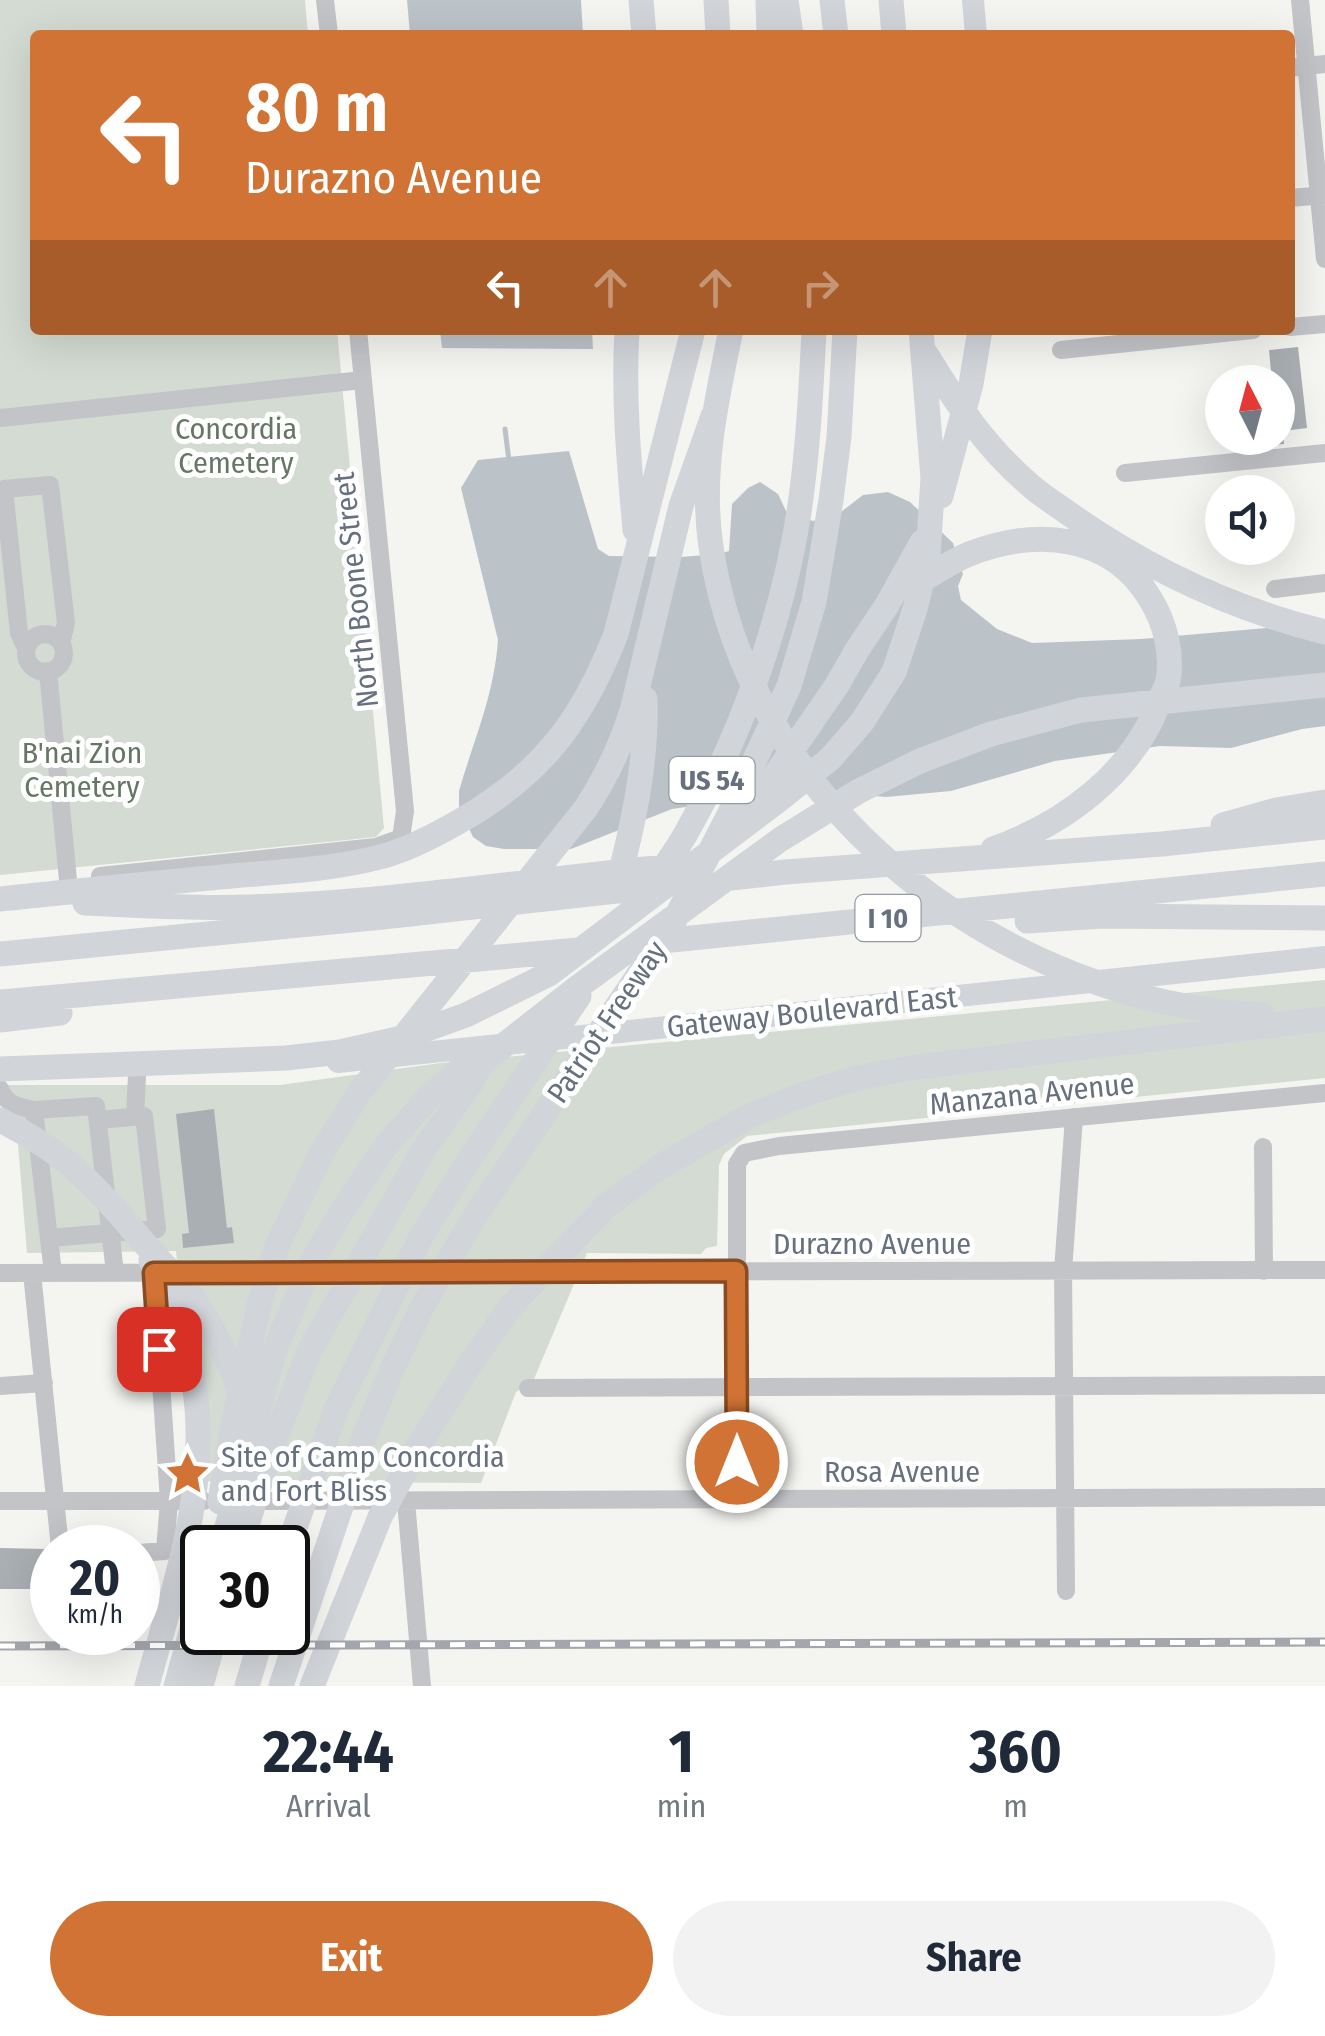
<!DOCTYPE html>
<style>
body{margin:0;font-family:"Fira Sans Condensed",sans-serif;background:#f2f2f3;color:#1f2937;height:100vh;display:flex;flex-direction:column;font-size:38px;white-space:nowrap}
*{box-sizing:border-box;margin:0}
p{font-size:32px;color:#747a83}
.icon{flex:none;width:55px;height:55px;fill:none;stroke:currentColor;stroke-width:2;stroke-linecap:round;stroke-linejoin:round}
.map{position:relative;height:1686px;overflow:hidden}
.sheet{display:flex;flex-direction:column;background:#fff;flex:1}
.sheet>*{flex:none}
.guide{position:absolute;left:30px;top:30px;width:1265px;height:305px;border-radius:10px;box-shadow:0 10px 40px #0002;background:#d17334;color:#fff;overflow:hidden}
.needle{width:65px;rotate:354deg}
.buttons{position:absolute;left:1205px;top:365px;display:grid;gap:20px}
.buttons a{display:grid;place-items:center;width:90px;height:90px;border-radius:50%;background:#fff;box-shadow:0 10px 40px #0002;font-size:50px}
.speed{position:absolute;left:30px;top:1525px;display:flex;gap:20px;font-size:50px;font-weight:700;text-align:center}
.speed>*{display:grid;place-content:center;width:130px;height:130px;border-radius:50%;background:#fff;box-shadow:0 10px 40px #0002;line-height:1}
.speed small{font-size:25px;font-weight:400}
.speed .limit{border:5px solid #111;border-radius:15px;background:#fff;color:#111}
.pin{position:absolute;display:grid;place-items:center;width:85px;height:85px;color:#fff;margin:-42px;border-radius:20px;box-shadow:0 5px 15px #0006}
.me{position:absolute;width:110px;margin:-55px;rotate:0deg;stroke-linejoin:round;filter:drop-shadow(0 0 8px #0008)}
.turn{display:flex;align-items:center;gap:35px;height:210px;padding:0 50px;font-size:45px}
.turn .icon{width:130px;height:130px;stroke-width:2.5}
.turn b{display:block;font-size:70px;line-height:85px}
.lanes{display:flex;align-items:center;height:95px;padding:0 50px;background:#0003;justify-content:center;gap:50px;direction:ltr}
.lanes .off{opacity:.35}
.eta{display:flex;justify-content:space-evenly;align-items:center;height:170px;text-align:center}
.eta b{font-size:60px;font-weight:700;line-height:70px}
.button{display:flex;gap:20px;margin-top:auto;padding:20px 50px}
.button a{flex:1;height:115px;border-radius:60px;background:#d17334;color:#fff;font-size:40px;font-weight:700;line-height:115px;text-align:center}
.button a+a{background:#f2f2f3;color:#1f2937}
.map>svg:first-child{display:block}
.green{fill:#d4dbd2}
.water{fill:#bcc3c8}
.lines{fill:none;stroke-linecap:round;stroke-linejoin:round}
.stream{stroke:#bcc3c8;stroke-width:5}
.building{fill:#aaafb4}
.minor{stroke:#c2c4c8;stroke-width:18}
.major{stroke:#d1d4d9;stroke-width:22}
.highway{stroke:#d1d4d9;stroke-width:25}
.rail-casing{stroke:#a3a6ac;stroke-width:9}
.rail{stroke:#fff;stroke-width:5;stroke-dasharray:15;stroke-linecap:butt}
.route-casing{stroke:#884b22;stroke-width:25}
.route{stroke:#d17334;stroke-width:18}
.labels{text-anchor:middle;dominant-baseline:central;stroke-width:10;stroke-linejoin:round;paint-order:stroke}
.shield{fill:#fff;stroke:#949ba5;stroke-width:2.5}
.shield-label{font-size:28px;font-weight:bold;fill:#66707f}
.park-label{font-size:30px;fill:#657764;stroke:#fff}
.street-label{font-size:30px;fill:#66707f;stroke:#fff}
.poi-label{font-size:30px;fill:#66707f;stroke:#fff;text-anchor:start}
</style>
<div class="map">
<svg width="1325" height="1686" viewBox="0 0 1325 1686">
<rect width="100%" height="100%" fill="#f4f4f1"/>
<path class="green" d="M0,0H305L308,35H35V330H337L384,828L376,837L0,875Z
M1325,980V1078L747,1136L724,1154L719,1165L717,1246L706,1248L701,1254L587,1253L534,1379L516,1392L481,1483L192,1481L191,1418L176,1251L27,1253L15,1109L0,1085H280L441,1063Z"/>
<path class="water" d="M407,0H581L583,35H410Z
M440,330H592L593,349L442,348Z
M569,451L598,549L609,556L680,557L719,554L729,551L732,504L748,488L760,482L778,494L786,511L813,521L841,512L863,495L888,492L910,502L953,543L963,574L958,586L961,600L997,629L1032,643L1141,639L1325,623V726L1302,729L1231,748L1160,746L1055,761L951,791L886,797L804,790L672,809L571,849H504L486,846L473,837L459,807V791C474,739 494,696 498,640L461,488L478,460Z"/>
<g class="lines">
<path class="stream" d="M505,429L509,461"/>
</g>
<path class="building" d="M1298,347L1307,428L1283,431L1284,444L1247,447L1246,438H1278V382H1272L1269,350Z
M214,1109L227,1228L232,1227L234,1243L183,1248L182,1234L189,1233L176,1114Z
M0,1548L46,1549V1589H0Z"/>
<g class="lines">
<path class="minor" d="M325,0L329,35
M1300,0L1325,259
M1290,68L1325,64
M1290,198L1325,195
M1290,327L1325,324
M1061,350L1253,330
M0,418L363,380
M1125,473L1325,453
M1275,589L1325,583
M26 653a19 19 0 1 1 38 0a19 19 0 1 1-38 0Z
M28,645L24,644L19,633L4,489L50,485L66,623L61,643
M48,671L68,880
M100,876L376,847L401,838L405,811L358,330
M0,1089C7,1105 18,1107 34,1110
M135,1117L137,1075
M1263,1147L1264,1271
M49,1238L157,1229L144,1116L98,1120
M0,1273L1325,1270
M32,1273L60,1548
M53,1273L34,1110L96,1106L115,1273
M0,1386L44,1383
M528,1388L1325,1385
M737,1500V1164L744,1153L779,1146L1325,1093
M0,1501H204
M245,1501L1325,1497
M406,1501L422,1686
M138,1553L165,1551L169,1501L154,1279
M1066,1591L1063,1271L1074,1117"/>
<path class="major" d="M973,0L976,35
M338,1062L1325,957"/>
<path class="highway" d="M641,0L644,35
M716,0L718,35
M768,0L769,35
M786,0L791,35
M832,0L836,35
M891,0L894,35
M627,330C623,397 629,463 635,530
M731,330C716,402 700,473 711,547C750,811 1004,1002 1262,1015
M926,354C955,402 988,450 1031,486C1042,496 1056,504 1068,513C1146,568 1232,609 1325,632
M941,496L971,384L980,330
M915,584C933,574 950,562 969,554C1036,528 1112,533 1151,600C1165,623 1173,654 1168,681C1166,688 1162,695 1159,702C1132,774 1064,824 993,849
M747,816L837,685L857,650L887,605L922,542
M1223,825L1276,810L1325,802
M731,878L785,872L1162,844L1325,827
M617,886C633,826 647,762 645,699
M647,892C660,873 674,854 685,835C740,739 782,621 799,512C808,452 811,391 814,330
M0,899C70,892 141,884 211,878C269,872 328,871 384,856C411,848 436,835 460,821C542,774 582,721 616,634L693,330
M85,903C138,905 192,909 246,907C388,903 531,880 673,866
M1027,921L1102,916L1325,918
M652,942L1325,874
M0,954L383,917L661,886
M0,1002L578,950
M0,1020L60,1013
M0,1069L286,1058L340,1052L402,1038L466,1015L549,974L780,799L830,759L862,722L894,672L915,609L928,556L933,478L921,330
M0,1120C68,1154 97,1187 145,1244C165,1267 188,1288 204,1315C219,1338 230,1365 240,1391
M220,1502L230,1439L259,1305L278,1244L322,1152L359,1093L586,808C607,776 622,744 633,707L681,506L713,416
M219,1548L227,1527L274,1352L312,1261L342,1211L385,1147L427,1099L459,1070L480,1064L578,987L781,839L859,791L920,761L991,734L1081,710L1325,685
M240,1548L269,1454L310,1350L424,1149L472,1082L480,1064
M288,1548L337,1407L421,1237L469,1160L579,996
M147,1686C173,1588 211,1486 194,1384C187,1341 168,1300 151,1260
M176,1686L202,1593
M201,1686L216,1632
M247,1686L263,1632
M281,1686L366,1432L394,1365L423,1305L471,1222L671,927L733,807L789,686L814,602L831,500L839,437L845,330
M312,1686L380,1517L419,1445L470,1364L511,1306L606,1206L663,1165L753,1114L808,1093L857,1078L917,1067L1325,1019"/>
<defs>
<path id="rail" d="M0,1646L1325,1642"/>
</defs>
<use href="#rail" class="rail-casing"/>
<use href="#rail" class="rail"/>
</g>
<g class="lines">
<defs>
<path id="route" d="M159,1349L154,1273L736,1271L737,1462"/>
</defs>
<use href="#route" class="route-casing"/>
<use href="#route" class="route"/>
</g>
<defs>
<symbol id="sight-bare" viewBox="-9 -9 18 18"><path d="M0-6L1.8-2.2L6-1.7L2.9 1.2L3.7 5.4L0 3.3L-3.7 5.4L-2.9 1.2L-6-1.7L-1.8-2.2Z" fill="#d17334" stroke="#fff" stroke-width="2.5" paint-order="stroke"/></symbol>
</defs>
<g fill-rule="evenodd">
<use href="#sight-bare" x="156" y="1442" width="63" height="63"/>
</g>
<g class="labels">
<g class="shield">
<rect x="669.5" y="757" width="85" height="46" rx="8"/>
<rect x="855.5" y="895" width="65" height="46" rx="8"/>
</g>
<g class="shield-label">
<text x="712" y="780">US 54</text>
<text x="888" y="918">I 10</text>
</g>
<g class="park-label">
<text x="236" y="429">Concordia<tspan x="236" dy="34">Cemetery</tspan></text>
<text x="82" y="753">B'nai Zion<tspan x="82" dy="34">Cemetery</tspan></text>
</g>
<g class="street-label">
<text transform="translate(356 590) rotate(-96)">North Boone Street</text>
<text transform="translate(812 1012) rotate(-6)">Gateway Boulevard East</text>
<text transform="translate(607 1022) rotate(-56)">Patriot Freeway</text>
<text transform="translate(1032 1094) rotate(-6)">Manzana Avenue</text>
<text x="872" y="1244">Durazno Avenue</text>
<text x="902" y="1472">Rosa Avenue</text>
</g>
<g class="poi-label">
<text x="221" y="1457">Site of Camp Concordia<tspan x="221" dy="34">and Fort Bliss</tspan></text>
</g>
</g>
</svg>
<div class="buttons">
<a><svg class="needle" viewBox="-14 -14 28 28"><path d="M0-13l5 13h-10z" fill="#e53935"/><path d="M0 13l5-13h-10z" fill="#747a83"/></svg></a>
<a><svg class="icon" aria-label="sound" viewBox="0 0 24 24"><path d="M4 9h4l5-4v14l-5-4H4zM17 9q2 3 0 6"/></svg></a>
</div>
<div class="speed"><div>20<small>km/h</small></div><div class="limit">30</div></div>
<div class="pin" style="left:159px;top:1349px;background:#d93025"><svg class="icon" aria-label="arrive" viewBox="0 0 24 24"><path d="M6 21V4h12l-3 4 3 4H6"/></svg></div>
<svg class="me" style="left:737px;top:1462px" viewBox="-20 -20 40 40"><circle r="17" fill="#d17334" stroke="#fff" stroke-width="3"/><path d="M0-11L8 9 0 5-8 9z" fill="#fff"/></svg>
<div class="guide">
<div class="turn"><svg class="icon" aria-label="left" viewBox="0 0 24 24"><path d="M17 20v-9H6M10 6l-5 5 5 5"/></svg><div><b>80 m</b>Durazno Avenue</div></div>
<div class="lanes"><svg class="icon" aria-label="left" viewBox="0 0 24 24"><path d="M17 20v-9H6M10 6l-5 5 5 5"/></svg><svg class="icon off" aria-label="ahead" viewBox="0 0 24 24"><path d="M12 20V5M6 11l6-6 6 6"/></svg><svg class="icon off" aria-label="ahead" viewBox="0 0 24 24"><path d="M12 20V5M6 11l6-6 6 6"/></svg><svg class="icon off" aria-label="right" viewBox="0 0 24 24"><path d="M7 20v-9h11M14 6l5 5-5 5"/></svg></div>
</div>
</div>
<section class="sheet">
<div class="eta">
<div><b>22:44</b><p>Arrival</p></div>
<div><b>1</b><p>min</p></div>
<div><b>360</b><p>m</p></div>
</div>
<div class="button"><a>Exit</a><a>Share</a></div>
</section>
